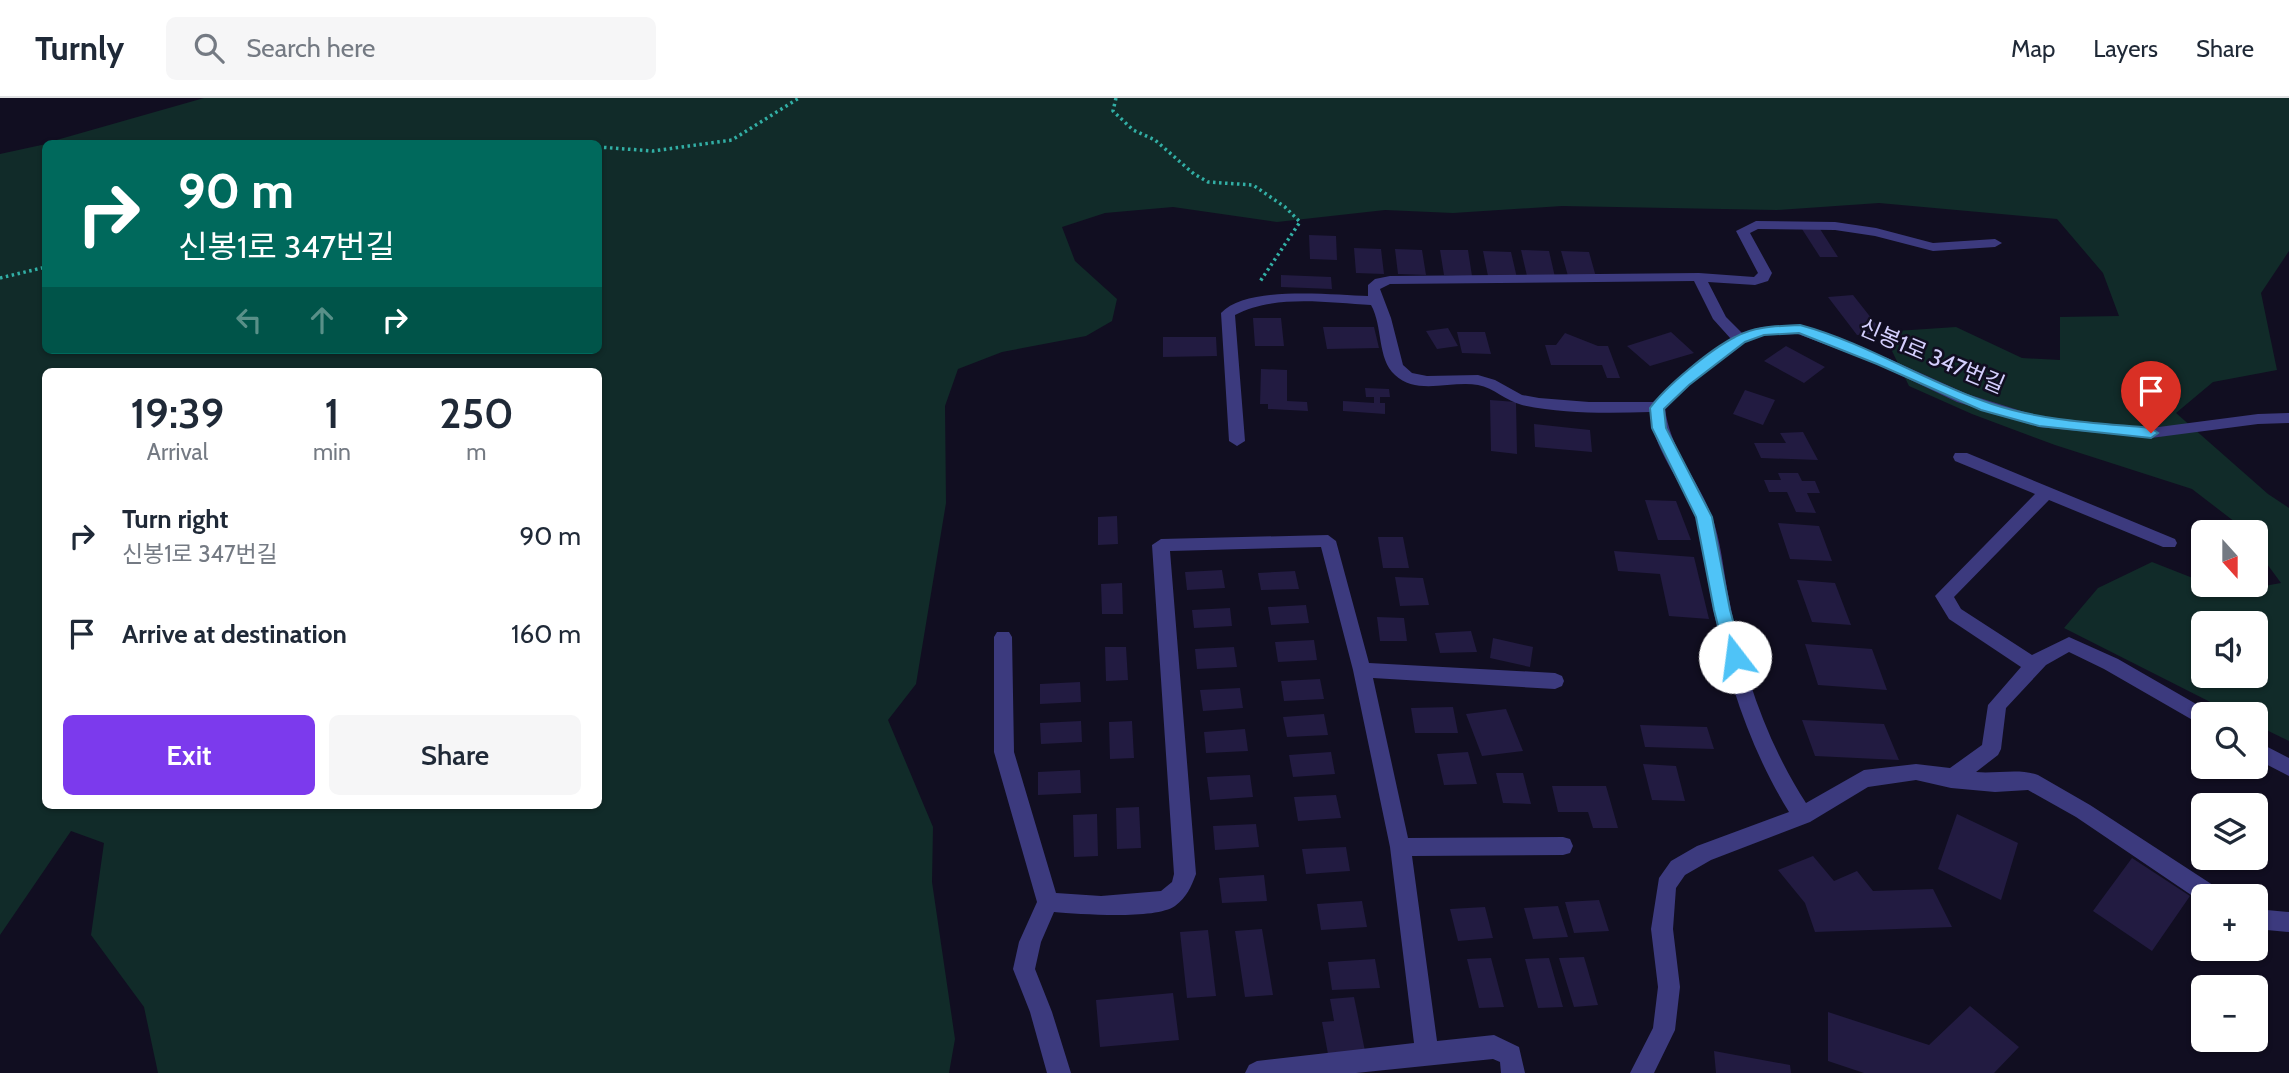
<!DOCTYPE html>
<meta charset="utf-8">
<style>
body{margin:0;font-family:Cabin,"Noto Sans KR",sans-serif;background:#f6f6f7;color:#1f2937;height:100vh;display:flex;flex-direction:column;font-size:26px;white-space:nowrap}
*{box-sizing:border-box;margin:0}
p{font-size:23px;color:#747a83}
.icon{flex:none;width:38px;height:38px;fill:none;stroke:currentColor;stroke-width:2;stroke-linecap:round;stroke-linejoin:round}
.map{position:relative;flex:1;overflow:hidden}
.sheet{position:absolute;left:42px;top:270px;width:560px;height:441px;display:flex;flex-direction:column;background:#fff;border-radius:10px;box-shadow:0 2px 5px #0004}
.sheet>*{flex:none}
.hud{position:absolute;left:42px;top:42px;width:560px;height:214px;border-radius:10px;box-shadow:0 2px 5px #0004;background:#00695c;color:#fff;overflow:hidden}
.needle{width:46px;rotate:159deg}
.fabs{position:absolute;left:2191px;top:422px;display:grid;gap:14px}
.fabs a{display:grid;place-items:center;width:77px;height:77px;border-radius:10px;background:#fff;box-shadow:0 2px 5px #0004;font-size:35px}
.pin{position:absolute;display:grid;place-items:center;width:60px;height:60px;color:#fff;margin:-72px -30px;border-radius:50% 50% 50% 0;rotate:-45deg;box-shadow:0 0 7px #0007}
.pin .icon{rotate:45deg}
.me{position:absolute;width:77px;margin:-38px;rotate:345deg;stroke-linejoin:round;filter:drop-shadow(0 0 5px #0008)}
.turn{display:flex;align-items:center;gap:24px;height:147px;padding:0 21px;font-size:32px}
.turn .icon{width:91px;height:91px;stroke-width:2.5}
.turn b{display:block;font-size:49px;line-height:60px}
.lanes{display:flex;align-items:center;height:66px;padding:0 21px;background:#0003;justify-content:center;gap:35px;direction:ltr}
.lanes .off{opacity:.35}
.eta{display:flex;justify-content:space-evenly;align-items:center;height:119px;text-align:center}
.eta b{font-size:42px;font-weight:600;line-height:49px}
.cta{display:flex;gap:14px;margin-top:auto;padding:14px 21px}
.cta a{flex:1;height:80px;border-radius:10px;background:#7c3aed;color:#fff;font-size:28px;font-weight:600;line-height:80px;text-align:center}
.cta a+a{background:#f6f6f7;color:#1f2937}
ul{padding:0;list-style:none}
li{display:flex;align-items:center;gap:21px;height:98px;padding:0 21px}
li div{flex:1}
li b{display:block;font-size:26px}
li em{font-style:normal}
header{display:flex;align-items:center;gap:42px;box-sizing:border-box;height:98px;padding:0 35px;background:#fff;border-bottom:2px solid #e0e1e3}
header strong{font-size:33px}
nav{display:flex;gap:38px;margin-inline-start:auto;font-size:24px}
.search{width:490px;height:63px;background:#f6f6f7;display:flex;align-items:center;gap:18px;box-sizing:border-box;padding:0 24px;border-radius:10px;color:#747a83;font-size:26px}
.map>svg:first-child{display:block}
.green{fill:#112b29;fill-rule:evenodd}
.building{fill:#221b41}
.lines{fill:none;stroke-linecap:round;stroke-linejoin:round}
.path{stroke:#32afa5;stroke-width:3.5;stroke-dasharray:2.5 3.5;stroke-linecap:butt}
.minor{fill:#3c3a7e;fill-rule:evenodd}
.route{fill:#4fc3f7;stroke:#337fa1;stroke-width:2}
.labels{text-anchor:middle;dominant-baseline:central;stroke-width:5;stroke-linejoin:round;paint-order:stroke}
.street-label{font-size:23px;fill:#d4cffd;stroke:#110e21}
</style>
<header>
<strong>Turnly</strong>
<div class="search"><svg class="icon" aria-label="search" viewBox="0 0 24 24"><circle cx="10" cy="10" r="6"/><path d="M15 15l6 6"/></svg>Search here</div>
<nav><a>Map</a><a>Layers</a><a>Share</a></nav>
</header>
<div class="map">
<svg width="2289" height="975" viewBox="0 0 2289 975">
<rect width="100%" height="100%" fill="#110e21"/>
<path class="green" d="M204,0H2289V153L2261,195L2277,272L2213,284L2176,315L2268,396L2289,410V643L2256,627V616H2234L2064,530L2098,490L2152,464L2203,484V486L2230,494L2281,485L2256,451V434H2242L2235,424L2192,391L2055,347L1972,316L1909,288L1892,253L1896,233L1956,229L2022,260L2060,262V219L2119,218L2103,175L2057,121L1879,105L1777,112L1562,108L1453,115L1385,112L1277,124L1173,109L1105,115L1062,129L1075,163L1117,201L1112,223L1086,238L1002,254L958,271L945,308L946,405L916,586L888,622L933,729L932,784L955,941L949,975H158L144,909L91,837L104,745L71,733L0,837V56L46,46V252H598V46L46,45ZM46,273H598V707H46ZM2203,525H2256V578H2203Z"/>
<path class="building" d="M1802,131H1820L1838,159H1820Z
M1309,137L1336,138L1337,162L1310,161Z
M1354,150L1381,151L1384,176L1356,175Z
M1395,151L1422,152L1426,177L1398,176Z
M1440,152H1468L1472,178L1444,177Z
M1521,152L1549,153L1555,179L1527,178Z
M1483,153L1511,154L1517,180L1488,178Z
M1561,153L1589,154L1596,179L1568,178Z
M1281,177L1331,179L1332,191L1281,189Z
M1853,197L1883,235L1857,237L1828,199Z
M1253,220H1281L1284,248H1255Z
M1323,229H1374L1379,250L1327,251Z
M1448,230L1458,248L1437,251L1426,233Z
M1457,234H1485L1491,256L1462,255Z
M1671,234L1694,255L1650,268L1627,248Z
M1565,235L1598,248H1608L1620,280H1607L1602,267H1551L1545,247H1556Z
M1163,239H1216L1217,258L1163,259Z
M1786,248L1825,269L1804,285L1764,263Z
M1261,271L1287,272V303L1307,304L1308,313L1268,311V306H1260Z
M1365,290L1389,291L1390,299H1380V305H1385V316L1343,313V303L1374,305V299H1366Z
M1745,292L1775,302L1763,327L1733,316Z
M1490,302L1516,304L1517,356L1491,353Z
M1534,326L1590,332L1592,354L1535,349Z
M1803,334L1818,362L1761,360L1754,345H1786L1780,335Z
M1778,375H1798L1802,383H1815L1820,395H1807L1816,415L1796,414L1787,394H1769L1764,382H1781Z
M1645,402L1676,403L1691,442H1658Z
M1117,418L1118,446L1098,447V419Z
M1778,425L1819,428L1832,463L1790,461Z
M1378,439H1403L1409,470H1383Z
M1614,453L1694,459L1709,521L1669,518L1660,476L1618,473Z
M1222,472L1225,490L1187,492L1185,474Z
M1295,473L1299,491L1261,492L1258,475Z
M1395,479L1423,480L1429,507L1400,508Z
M1797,482L1835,485L1851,527L1812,524Z
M1122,485L1123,516H1102L1101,486Z
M1306,507L1309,525L1271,527L1268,509Z
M1230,510L1232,528L1194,530L1192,512Z
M1377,519L1404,520L1407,543H1380Z
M1471,533L1477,554L1440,555L1435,535Z
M1493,540L1533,549L1530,569L1490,560Z
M1314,542L1317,562L1278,564L1275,544Z
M1805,546L1872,551L1887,592L1818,587Z
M1105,549H1126L1128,582L1106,583Z
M1234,549L1237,569L1197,571L1195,551Z
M1320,581L1324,601L1284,603L1281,583Z
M1080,584L1081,604L1040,606V586Z
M1240,590L1243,610L1203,613L1200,592Z
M1453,609L1458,635H1415L1411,610Z
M1506,611L1523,653L1482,658L1466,616Z
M1324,616L1328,637L1287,639L1283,619Z
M1802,622L1884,626L1899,662L1815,658Z
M1081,623L1082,644L1041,646L1040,625Z
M1132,623L1134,660L1110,661L1109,624Z
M1640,627L1707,629L1714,651L1645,649Z
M1245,631L1248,653L1206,655L1204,634Z
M1331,654L1335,676L1293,679L1289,657Z
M1468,654L1477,686L1444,687L1437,656Z
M1643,666L1676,668L1685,703L1652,702Z
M1080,672L1081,695L1038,697V674Z
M1496,675H1523L1531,706L1503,705Z
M1250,677L1253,699L1210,702L1207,679Z
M1552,688H1606L1618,730H1593L1588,714H1558Z
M1336,697L1341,720L1298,723L1294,699Z
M1139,709L1141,750L1117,751L1116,710Z
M1097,716L1098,758L1074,759L1073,717Z
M1957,716L2018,745L2001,802L1938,771Z
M1256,726L1259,749L1215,752L1213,728Z
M1346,749L1350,773L1306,776L1302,751Z
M1813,758L1834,783L1857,773L1873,793L1933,791L1952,829L1815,834L1805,805L1778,772Z
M2132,760L2190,798L2152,853L2093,813Z
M1264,777L1267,803L1222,805L1219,780Z
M1599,802L1609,833L1574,835L1565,804Z
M1362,803L1367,829L1321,832L1317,806Z
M1558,808L1568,839L1533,841L1524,810Z
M1485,809L1493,840L1458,843L1450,811Z
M1262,831L1273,897L1245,899L1235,833Z
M1208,832L1216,898L1187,900L1180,834Z
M1584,859L1598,907L1574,909L1559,860Z
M1491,860L1504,909L1479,910L1467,861Z
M1549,860L1563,909L1538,910L1525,861Z
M1375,861L1380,890L1332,892L1328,864Z
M1173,895L1179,942L1100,949L1096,902Z
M1354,899L1365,953L1328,956L1322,924L1334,923L1330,901Z
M1970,908L2019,949L1994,975H1864L1828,963V914L1929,947Z
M1714,953L1790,967L1791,975H1716Z"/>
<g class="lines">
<path class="path" d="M1116,0L1113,13L1133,32L1155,42L1194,76L1208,84L1253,87L1285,109L1300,124L1259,185
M598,49L653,53L732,42L799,0
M0,180L46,169"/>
<path class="minor" d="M1756,123L1835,124L1876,130L1933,145L1995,141L2002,145L1995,149L1933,153L1875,138L1835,132L1758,131L1750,135L1772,175L1768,183L1755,187L1708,184L1726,219L1742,235L1762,229L1805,228L1887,260L1967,296L2040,319L2151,330L2258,316L2289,315V325L2258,326L2151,340L2039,329L1957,304L1877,266L1798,236L1764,237L1745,244L1689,287L1665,310C1670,355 1703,386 1715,428C1722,452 1724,477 1729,501C1743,574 1766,643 1806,705L1864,672L1916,666L1950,670L1982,647L1988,607L2021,569L1949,521L1935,498L2035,396L1955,363L1953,359L1955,355H1967L2175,441L2177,445L2175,449H2163L2049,402L1954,499L1961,511L2032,557L2069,539L2118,561L2210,614L2203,616V628L2104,571L2069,554L2046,567L2006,610L2001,651L1998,657L1976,674C1995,676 2020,670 2038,677L2090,707L2219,791L2222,798H2203V805L2076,719L2028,692L1995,694L1951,690L1916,682L1868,689L1810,724L1711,762L1685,777L1676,790L1673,831L1680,889L1675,932L1654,975H1630L1653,930L1658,889L1651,831L1659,780L1671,763L1697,748L1789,714C1750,651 1728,582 1713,510C1707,482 1706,453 1698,426C1686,387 1654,356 1650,314C1608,315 1563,316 1522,307C1506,303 1494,290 1478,287C1452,282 1417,298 1395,277C1377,261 1383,228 1371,207C1329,205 1274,196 1235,217L1245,343L1237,348L1229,343L1221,215C1247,187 1332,197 1368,198V187L1375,181L1390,178L1699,175L1754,179L1758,175L1736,133ZM1694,183L1713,221L1731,241L1653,304H1589L1539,300L1522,297L1495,282L1478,277L1427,278L1412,275L1403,267L1391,220L1380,191L1390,186Z
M1328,437L1336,443L1369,565L1555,575L1562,578L1564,583L1562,588L1555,591L1373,580L1408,740L1563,739L1570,741L1573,748L1570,755L1563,757L1412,758L1437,943L1494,937L1519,949L1525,975H1501L1500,964L1493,961L1356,975H1245L1249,967L1257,963L1414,945L1390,749L1353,572L1321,449L1170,453L1196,776C1191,789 1187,799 1175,808C1155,822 1080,816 1054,814L1041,844L1035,871L1052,914L1071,975H1047L1030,914L1013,871L1019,844L1037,804L994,654V539L997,534H1009L1012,539L1014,654L1056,795L1101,798L1161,793L1172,784L1174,776L1152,447L1161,441Z
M2256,643L2289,660V678L2256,661Z
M2256,811L2289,814V834L2256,831Z"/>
</g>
<path class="route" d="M1800,227C1867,245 1927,285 1992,306C2043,323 2098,325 2151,330L2158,335L2151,340L2039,328L1981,312L1877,266L1799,235L1764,237L1745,244L1689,287L1664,311L1666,330L1712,419L1730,512L1743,559L1741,564H1729L1726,559L1714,512L1696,419L1652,330L1650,310C1666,288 1711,251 1735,239C1754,228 1778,228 1800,227Z"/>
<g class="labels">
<g class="street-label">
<text transform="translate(1932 258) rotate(23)">신봉1로 347번길</text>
</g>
</g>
</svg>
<div class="fabs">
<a><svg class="needle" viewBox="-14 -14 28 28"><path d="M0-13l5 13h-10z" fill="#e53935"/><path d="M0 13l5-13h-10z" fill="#747a83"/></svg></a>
<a><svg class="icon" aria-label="sound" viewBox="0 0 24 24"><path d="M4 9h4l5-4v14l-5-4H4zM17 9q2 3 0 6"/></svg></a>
<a><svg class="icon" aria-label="search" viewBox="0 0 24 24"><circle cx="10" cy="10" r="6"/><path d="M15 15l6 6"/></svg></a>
<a><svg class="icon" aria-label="layers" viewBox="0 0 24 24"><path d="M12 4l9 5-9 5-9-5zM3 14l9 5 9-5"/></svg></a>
<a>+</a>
<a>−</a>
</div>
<div class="pin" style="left:2151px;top:335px;background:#d93025"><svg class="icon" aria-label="arrive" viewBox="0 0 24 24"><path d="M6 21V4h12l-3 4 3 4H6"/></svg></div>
<svg class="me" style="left:1735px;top:559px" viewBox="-20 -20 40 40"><circle r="19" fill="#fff"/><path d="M0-13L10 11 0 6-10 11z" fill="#4fc3f7"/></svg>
<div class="hud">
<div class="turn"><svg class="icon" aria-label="right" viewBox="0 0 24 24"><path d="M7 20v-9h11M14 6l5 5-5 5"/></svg><div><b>90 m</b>신봉1로 347번길</div></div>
<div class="lanes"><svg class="icon off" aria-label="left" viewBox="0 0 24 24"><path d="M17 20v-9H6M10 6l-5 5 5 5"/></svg><svg class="icon off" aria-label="ahead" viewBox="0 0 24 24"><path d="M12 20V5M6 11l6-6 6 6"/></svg><svg class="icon" aria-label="right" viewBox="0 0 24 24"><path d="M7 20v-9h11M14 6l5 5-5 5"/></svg></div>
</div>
<section class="sheet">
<div class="eta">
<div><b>19:39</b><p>Arrival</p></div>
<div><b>1</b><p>min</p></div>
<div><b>250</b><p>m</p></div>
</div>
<ul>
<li><svg class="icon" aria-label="right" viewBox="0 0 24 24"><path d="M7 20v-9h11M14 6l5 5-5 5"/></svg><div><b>Turn right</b><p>신봉1로 347번길</p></div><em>90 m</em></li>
<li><svg class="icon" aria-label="arrive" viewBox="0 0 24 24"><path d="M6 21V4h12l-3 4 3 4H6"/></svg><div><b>Arrive at destination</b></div><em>160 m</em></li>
</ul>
<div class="cta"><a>Exit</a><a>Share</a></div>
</section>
</div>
